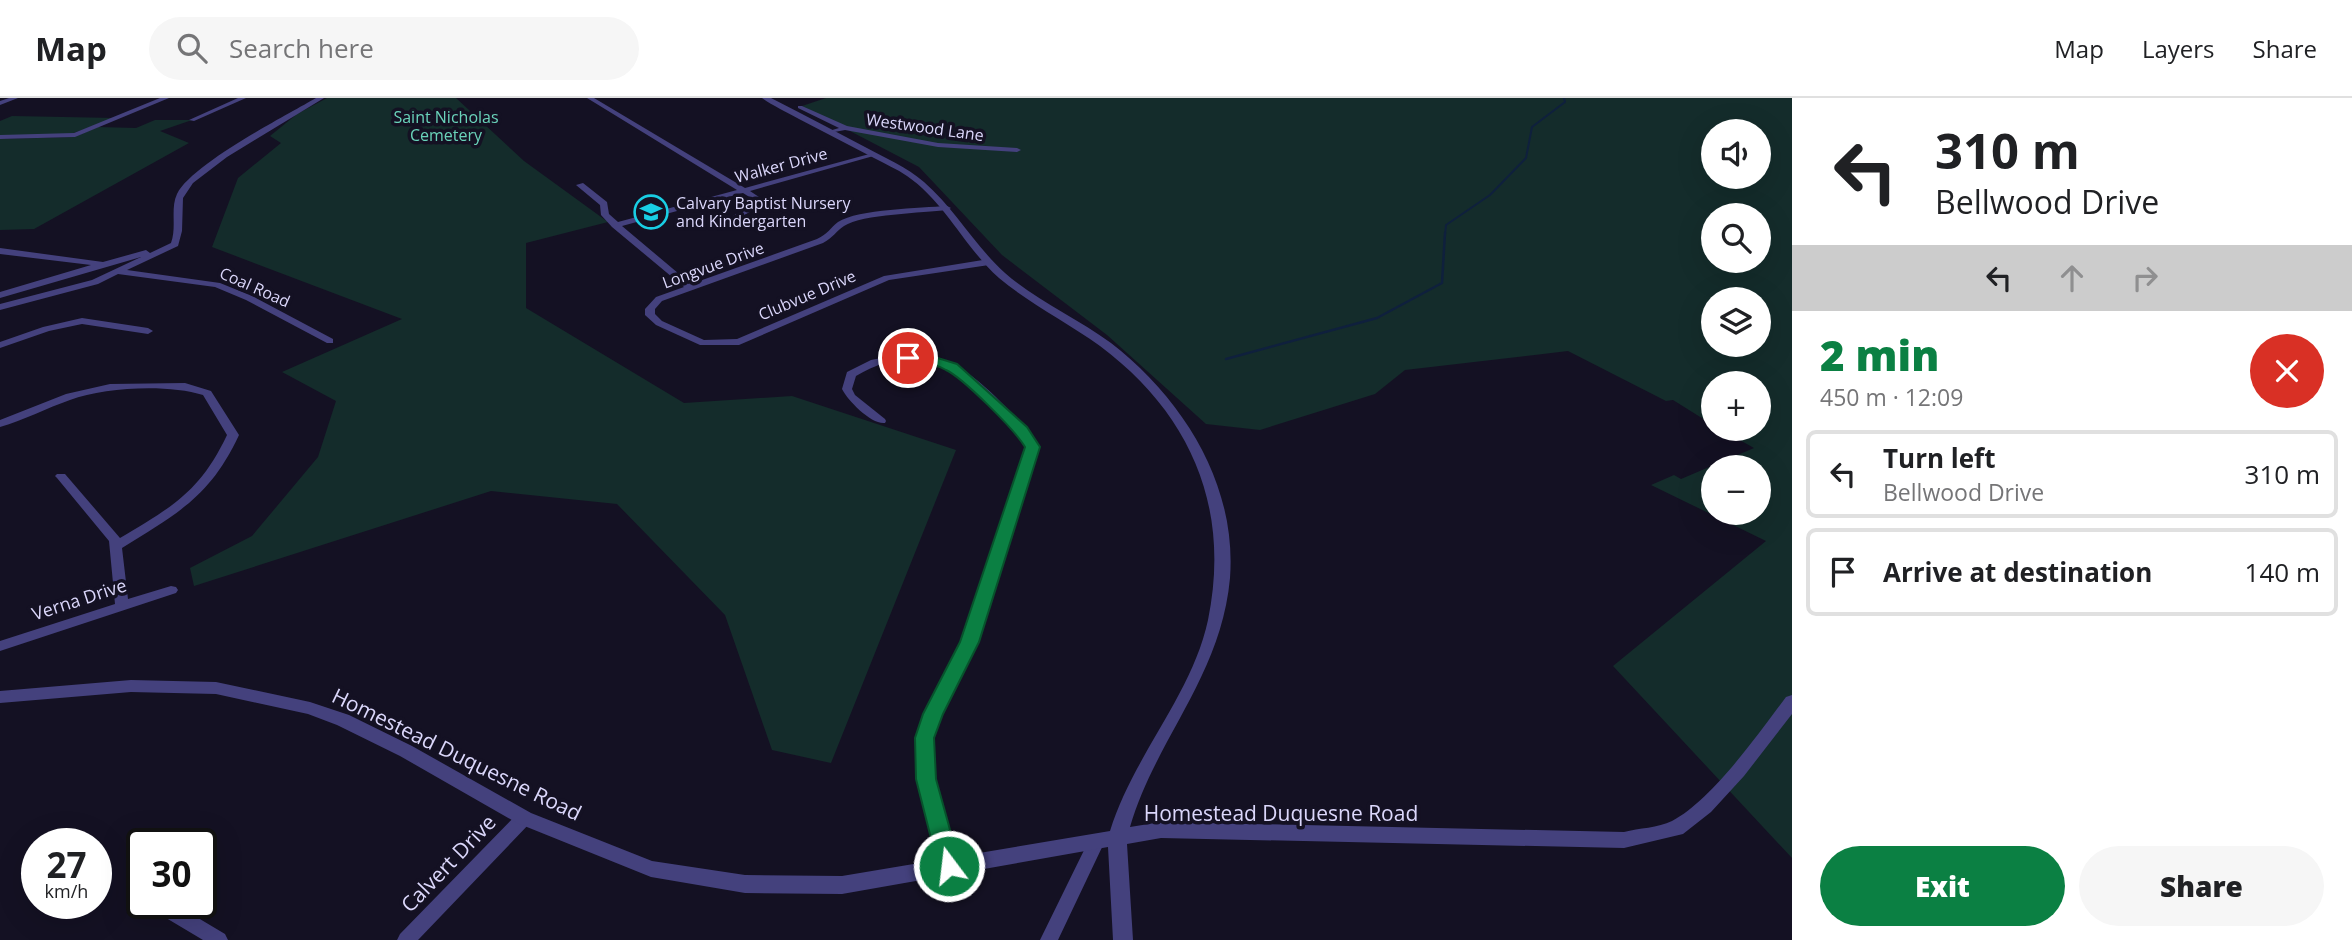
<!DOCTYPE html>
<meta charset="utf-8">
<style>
body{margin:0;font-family:"Open Sans",sans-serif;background:#f6f6f6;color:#202124;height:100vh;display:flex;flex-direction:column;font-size:26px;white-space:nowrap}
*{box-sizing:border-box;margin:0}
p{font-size:23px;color:#757577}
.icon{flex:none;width:38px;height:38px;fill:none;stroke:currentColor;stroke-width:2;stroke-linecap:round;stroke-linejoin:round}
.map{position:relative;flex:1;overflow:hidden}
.side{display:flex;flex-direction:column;background:#fff;width:560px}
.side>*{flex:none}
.guide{background:#fff;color:#202124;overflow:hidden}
.tools{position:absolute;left:1701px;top:21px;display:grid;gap:14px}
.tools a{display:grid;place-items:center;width:70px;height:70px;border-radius:50%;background:#fff;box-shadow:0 7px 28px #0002;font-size:35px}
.speed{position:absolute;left:21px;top:730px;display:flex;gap:14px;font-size:35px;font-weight:700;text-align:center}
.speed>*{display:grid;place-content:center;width:91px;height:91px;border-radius:50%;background:#fff;box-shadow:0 7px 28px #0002;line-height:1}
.speed small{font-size:18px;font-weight:400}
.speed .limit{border:4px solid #111;border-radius:10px;background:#fff;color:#111}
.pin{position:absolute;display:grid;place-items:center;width:60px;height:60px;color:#fff;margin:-30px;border:4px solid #fff;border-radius:50%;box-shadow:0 2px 7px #0007}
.me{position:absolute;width:77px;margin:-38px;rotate:345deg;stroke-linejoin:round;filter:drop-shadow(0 0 5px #0008)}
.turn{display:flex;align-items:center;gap:24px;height:147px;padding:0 28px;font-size:32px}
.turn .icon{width:91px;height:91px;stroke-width:2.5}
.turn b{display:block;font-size:49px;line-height:60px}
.lanes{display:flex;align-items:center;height:66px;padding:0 28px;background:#0003;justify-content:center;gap:35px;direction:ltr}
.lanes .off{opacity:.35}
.round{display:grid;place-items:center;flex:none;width:74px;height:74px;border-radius:37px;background:#f6f6f6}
.head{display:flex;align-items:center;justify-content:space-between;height:119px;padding:0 28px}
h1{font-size:42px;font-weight:800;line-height:52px;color:#0b8043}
.cta{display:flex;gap:14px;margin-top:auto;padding:14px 28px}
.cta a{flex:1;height:80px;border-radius:42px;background:#0b8043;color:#fff;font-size:28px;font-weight:800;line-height:80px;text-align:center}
.cta a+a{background:#f6f6f6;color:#202124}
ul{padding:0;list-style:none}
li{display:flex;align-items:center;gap:21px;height:88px;margin:0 14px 10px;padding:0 14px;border:4px solid #e0e0e0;border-radius:10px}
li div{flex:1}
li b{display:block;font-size:26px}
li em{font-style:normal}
header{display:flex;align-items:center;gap:42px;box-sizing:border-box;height:98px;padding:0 35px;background:#fff;border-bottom:2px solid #e0e0e0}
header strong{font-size:33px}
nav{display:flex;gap:38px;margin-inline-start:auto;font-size:24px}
.search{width:490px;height:63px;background:#f6f6f6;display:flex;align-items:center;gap:18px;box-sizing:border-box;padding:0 24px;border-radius:38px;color:#757577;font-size:26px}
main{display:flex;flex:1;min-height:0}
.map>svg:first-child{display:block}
.green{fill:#142c2b;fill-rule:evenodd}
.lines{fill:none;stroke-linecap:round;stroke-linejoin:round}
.stream-far1{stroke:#0f203d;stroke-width:2}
.stream{stroke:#0f203d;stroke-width:2.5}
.minor{fill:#44417d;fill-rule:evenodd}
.tertiary{fill:#44417d;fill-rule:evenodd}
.route{fill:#0b8043;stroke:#07532c;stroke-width:2}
.labels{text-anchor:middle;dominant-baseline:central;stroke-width:7;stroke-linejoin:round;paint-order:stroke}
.far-park-label{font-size:16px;fill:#6ad3ba;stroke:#141123}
.far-street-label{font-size:16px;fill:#dbd7fb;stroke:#141123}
.far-poi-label{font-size:16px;fill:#dbd7fb;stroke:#141123;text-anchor:start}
.street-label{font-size:18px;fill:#dbd7fb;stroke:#141123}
.near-street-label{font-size:21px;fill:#dbd7fb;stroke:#141123}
</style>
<header>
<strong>Map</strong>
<div class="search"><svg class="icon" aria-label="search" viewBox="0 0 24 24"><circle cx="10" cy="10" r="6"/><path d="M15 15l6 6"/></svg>Search here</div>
<nav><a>Map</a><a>Layers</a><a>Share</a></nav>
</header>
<main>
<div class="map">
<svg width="1792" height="842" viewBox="0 0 1792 842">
<rect width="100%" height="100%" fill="#141123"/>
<path class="green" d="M327,0H456L524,63L608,124L526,145V210L684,305L792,298L956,352L831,665L772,652L725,517L617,406L491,393L194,488L190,470L252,438L318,359L336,303L282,274L402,221L212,149L238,80L281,45L270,38L297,16Z
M826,0H1792V760L1613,568L1766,443L1651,387L1674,377L1681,381L1754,350L1720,331H1759V285H1713V327L1673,302L1666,303L1568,253L1405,272L1375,296L1260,332L1206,326L1107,237L1002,157L919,69L802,8ZM1713,33H1759V79H1713ZM1713,117H1759V163H1713ZM1713,201H1759V247H1713ZM1713,369H1759V415H1713Z
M12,18L115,20L71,36L0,38V23Z
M155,22H192L160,33L189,45L34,131L0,132V41L74,39L98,29L136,30Z"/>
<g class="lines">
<path class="stream-far1" d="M1445,137L1446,127L1490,97L1526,60L1532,29L1565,4L1564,0"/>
<path class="stream" d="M1226,261L1377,220L1442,185L1445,135"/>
<path class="minor" d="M9,0H18L0,7V3Z
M160,0H169L75,39L0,41V37L74,35Z
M238,0H246L194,23L189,22Z
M316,0H324L227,59L193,85L183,100L182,133L178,148L127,172L220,185L252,198L333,241V245H327L246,202L215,189L118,176L98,186L0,212V206L92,182L141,159L0,200V194L91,167L0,156V150L103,164L146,152L150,155L171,145C177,129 170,111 177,96C192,66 285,18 316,0Z
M587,0H594L745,90L873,55L877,57L750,93L759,99L755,111L730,125L723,123L748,110L751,100L743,95L622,128L691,186L817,141C828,136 830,130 838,124C858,111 921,110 947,108L951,110L947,112C924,115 862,116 844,128C836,133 834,139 823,145L662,203L655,211V216L662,223L704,242L737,241L884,178L989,161L993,164L989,167L889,182L739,247H700L656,227L645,217V211L656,199L684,189L612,129L601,117L600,107L576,87L583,85L607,104L609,116L618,124L737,92Z
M798,8H802L847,28L938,45L1017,50L1021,52L1017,54L938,49L845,32L829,35V33L839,30L798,10Z
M82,220L148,230L153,233L148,236L82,226L49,233L0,250V244L43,229Z
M901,256C916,256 931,256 945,262C975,274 1021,321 1038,349L976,544L940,616L933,640L934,681L958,768L955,773L949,775L943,773L940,768L918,681L917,640L926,616L962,544L1026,349C1016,331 1001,318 987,304C945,264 911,245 856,278L852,291L855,297L885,321L886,323L885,325C872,327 848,303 842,291L847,274L871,262Z
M185,285L211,293L239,337C210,399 178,415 122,450L128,501L171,488L176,489L178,492L176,495L0,553V543L115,506L109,443L57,380L55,378L57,376H65L120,440C172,409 200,394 227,337L203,297C168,286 105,289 70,302C47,310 24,322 0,329V322L66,296L110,286Z
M524,713L530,715L532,720L530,725L418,842H397L400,836L518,715Z
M1097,736L1103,738L1105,743L1058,842H1040L1091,738Z
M148,805H173L225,836L228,842H203L151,811Z"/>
<path class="tertiary" d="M762,0H771C803,16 834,33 865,49C885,60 907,69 924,84C955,111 975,148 1005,175C1037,203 1077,220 1111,245C1183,301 1237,386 1230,480C1221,579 1156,640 1130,729L1161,724L1624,734C1639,730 1658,730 1672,723C1712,702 1759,635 1786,599L1792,597V616L1744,678L1711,714L1683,736L1624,750L1161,740L1127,746L1133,842H1113L1108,749L842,796L745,795L651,779L517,725L400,658L337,627L308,616L216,596L131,594L0,605V593L131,582L216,584L310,604L349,617L412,648L531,715L652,763L745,777L842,778L1110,733C1133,658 1192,597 1208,522C1231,410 1191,316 1100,248C1067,224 1030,206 999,180C965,150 945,104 907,78C897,71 885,66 874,60C849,47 824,34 799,21C787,14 773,8 762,0Z"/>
</g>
<path class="route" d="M908,256L928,257L957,266L1027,329L1040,349L979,544L943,616L934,640L936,681L960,768L957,775L949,777L941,775L938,768L916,681L915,640L923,616L960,544L1025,349C1015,332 963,280 946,272C933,264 917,265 903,262V257Z"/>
<defs>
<symbol id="school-ring" viewBox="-11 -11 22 22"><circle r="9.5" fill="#141123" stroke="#19cee4" stroke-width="1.5"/><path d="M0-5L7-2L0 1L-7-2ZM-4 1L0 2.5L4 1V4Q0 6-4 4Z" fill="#19cee4"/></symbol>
</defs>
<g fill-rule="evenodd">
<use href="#school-ring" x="632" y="95" width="38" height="38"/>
</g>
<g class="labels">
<g class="far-park-label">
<text x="446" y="19">Saint Nicholas<tspan x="446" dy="18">Cemetery</tspan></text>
</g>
<g class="far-street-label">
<text transform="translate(925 29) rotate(8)">Westwood Lane</text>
<text transform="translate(781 67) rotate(-15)">Walker Drive</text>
<text transform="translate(713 167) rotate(-20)">Longvue Drive</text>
<text transform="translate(255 189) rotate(24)">Coal Road</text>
<text transform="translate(807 197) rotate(-23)">Clubvue Drive</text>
</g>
<g class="far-poi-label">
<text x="676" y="105">Calvary Baptist Nursery<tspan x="676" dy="18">and Kindergarten</tspan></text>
</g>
<g class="street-label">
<text transform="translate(79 501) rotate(-18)">Verna Drive</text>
</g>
<g class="near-street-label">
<text transform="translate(457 656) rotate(26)">Homestead Duquesne Road</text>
<text x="1281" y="715">Homestead Duquesne Road</text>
<text transform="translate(448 765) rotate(-46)">Calvert Drive</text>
</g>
</g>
</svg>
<div class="tools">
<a><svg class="icon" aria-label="sound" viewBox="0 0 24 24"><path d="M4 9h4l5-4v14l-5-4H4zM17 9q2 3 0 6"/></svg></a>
<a><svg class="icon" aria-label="search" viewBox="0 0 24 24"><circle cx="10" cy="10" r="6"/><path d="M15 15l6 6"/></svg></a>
<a><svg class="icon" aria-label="layers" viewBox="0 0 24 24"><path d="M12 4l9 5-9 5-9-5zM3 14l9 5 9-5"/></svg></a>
<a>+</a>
<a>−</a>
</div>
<div class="speed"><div>27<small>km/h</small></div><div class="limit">30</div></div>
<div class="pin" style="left:908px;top:260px;background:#d93025"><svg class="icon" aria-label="arrive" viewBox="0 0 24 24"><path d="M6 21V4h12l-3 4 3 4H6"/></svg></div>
<svg class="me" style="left:949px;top:768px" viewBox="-20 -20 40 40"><circle r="17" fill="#0b8043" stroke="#fff" stroke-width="3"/><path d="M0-11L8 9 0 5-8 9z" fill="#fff"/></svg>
</div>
<section class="side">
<div class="guide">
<div class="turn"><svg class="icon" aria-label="left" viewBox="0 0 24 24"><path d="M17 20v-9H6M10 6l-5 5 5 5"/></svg><div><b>310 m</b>Bellwood Drive</div></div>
<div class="lanes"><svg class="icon" aria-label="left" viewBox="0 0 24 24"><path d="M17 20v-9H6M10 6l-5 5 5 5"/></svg><svg class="icon off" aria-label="ahead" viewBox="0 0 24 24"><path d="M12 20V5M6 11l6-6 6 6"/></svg><svg class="icon off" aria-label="right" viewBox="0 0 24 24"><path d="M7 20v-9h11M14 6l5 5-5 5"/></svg></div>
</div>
<div class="head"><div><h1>2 min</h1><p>450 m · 12:09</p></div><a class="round" style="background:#d93025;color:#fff"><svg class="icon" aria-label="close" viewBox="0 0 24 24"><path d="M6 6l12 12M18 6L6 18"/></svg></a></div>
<ul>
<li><svg class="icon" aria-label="left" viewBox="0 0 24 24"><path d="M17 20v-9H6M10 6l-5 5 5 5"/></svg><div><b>Turn left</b><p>Bellwood Drive</p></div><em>310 m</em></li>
<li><svg class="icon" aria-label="arrive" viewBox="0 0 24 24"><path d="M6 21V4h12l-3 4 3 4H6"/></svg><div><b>Arrive at destination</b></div><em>140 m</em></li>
</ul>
<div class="cta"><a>Exit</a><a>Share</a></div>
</section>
</main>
